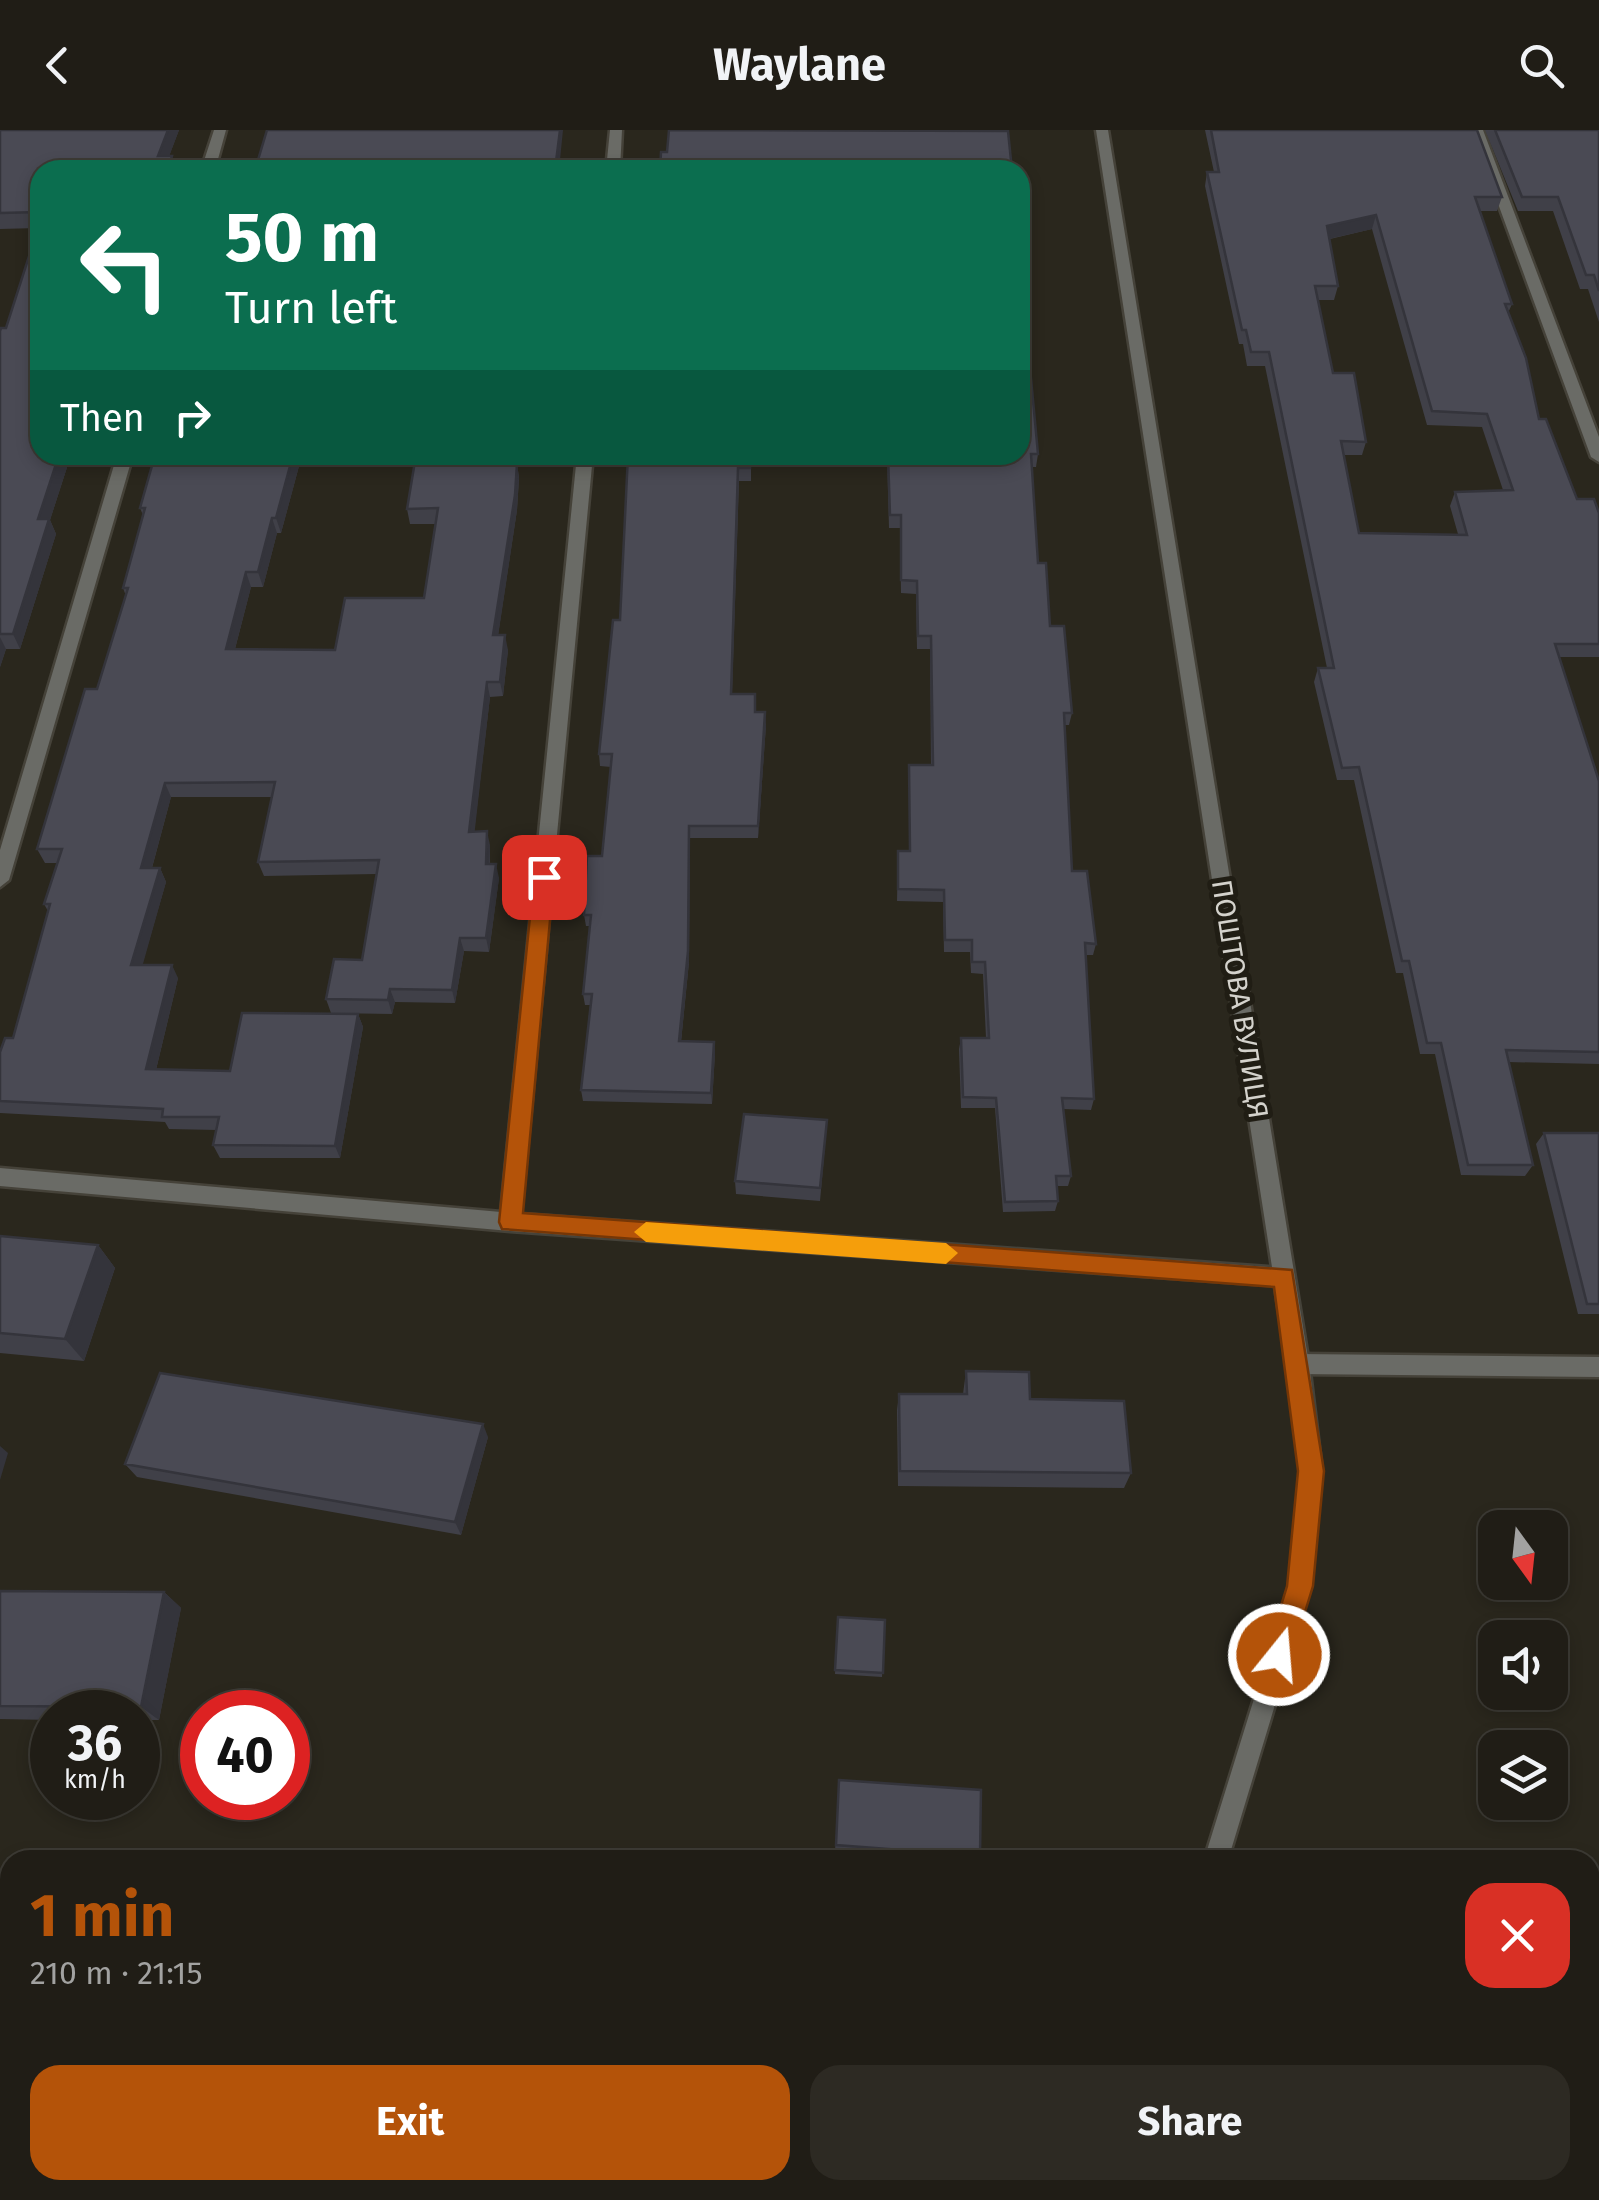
<!DOCTYPE html>
<meta charset="utf-8">
<style>
body{margin:0;font-family:"Fira Sans",sans-serif;background:#2d2a23;color:#f1f3f6;height:100vh;display:flex;flex-direction:column;font-size:38px;white-space:nowrap}
*{box-sizing:border-box;margin:0}
p{font-size:32px;color:#a2a2a1}
.icon{flex:none;width:55px;height:55px;fill:none;stroke:currentColor;stroke-width:2;stroke-linecap:round;stroke-linejoin:round}
.map{position:relative;flex:1;overflow:hidden}
.side{position:absolute;left:0px;top:1720px;width:1600px;height:350px;display:flex;flex-direction:column;background:#201d16;border-radius:30px 30px 0 0;box-shadow:0 5px 15px #0003,0 0 0 2px #3d3b35}
.side>*{flex:none}
.hud{position:absolute;left:30px;top:30px;width:1000px;height:305px;border-radius:30px;box-shadow:0 5px 15px #0003,0 0 0 2px #3d3b35;background:#0b6e4f;color:#fff;overflow:hidden}
.needle{width:65px;rotate:165deg}
.tools{position:absolute;left:1478px;top:1380px;display:grid;gap:20px}
.tools a{display:grid;place-items:center;width:90px;height:90px;border-radius:20px;background:#201d16;box-shadow:0 5px 15px #0003,0 0 0 2px #3d3b35;font-size:50px}
.speed{position:absolute;left:30px;top:1560px;display:flex;gap:20px;font-size:50px;font-weight:700;text-align:center}
.speed>*{display:grid;place-content:center;width:130px;height:130px;border-radius:50%;background:#201d16;box-shadow:0 5px 15px #0003,0 0 0 2px #3d3b35;line-height:1}
.speed small{font-size:25px;font-weight:400}
.speed .limit{border:15px solid #d22;background:#fff;color:#111}
.pin{position:absolute;display:grid;place-items:center;width:85px;height:85px;color:#fff;margin:-42px;border-radius:20px;box-shadow:0 5px 15px #0006}
.me{position:absolute;width:110px;margin:-55px;rotate:17deg;stroke-linejoin:round;filter:drop-shadow(0 0 8px #0008)}
.turn{display:flex;align-items:center;gap:35px;height:210px;padding:0 30px;font-size:45px}
.turn .icon{width:130px;height:130px;stroke-width:2.5}
.turn b{display:block;font-size:70px;line-height:85px}
.then{display:flex;align-items:center;height:95px;padding:0 30px;background:#0003;gap:20px;font-size:38px}
.round{display:grid;place-items:center;flex:none;width:105px;height:105px;border-radius:30px;background:#2d2a23}
.summary{display:flex;align-items:center;justify-content:space-between;height:170px;padding:0 30px}
h1{font-size:60px;font-weight:700;line-height:75px;color:#b45309}
.action{display:flex;gap:20px;margin-top:auto;padding:20px 30px}
.action a{flex:1;height:115px;border-radius:30px;background:#b45309;color:#fff;font-size:40px;font-weight:700;line-height:115px;text-align:center}
.action a+a{background:#2d2a23;color:#f1f3f6}
header{display:flex;justify-content:space-between;align-items:center;height:130px;padding:0 30px;background:#201d16;font-size:45px;font-weight:700}
.map>svg:first-child{display:block}
.lines{fill:none;stroke-linecap:round;stroke-linejoin:round}
.minor-casing{stroke:#454239;stroke-width:5}
.tertiary-casing{stroke:#454239;stroke-width:5}
.minor{fill:#6a6b66;fill-rule:evenodd}
.tertiary{fill:#6a6b66;fill-rule:evenodd}
.wall{fill:#404048;fill-rule:evenodd}
.shaded-wall{fill:#34343b}
.building{fill:#4a4a54;stroke:#34343b;stroke-width:2.5;fill-rule:evenodd}
.route{fill:#b45309;stroke:#753606;stroke-width:2.5}
.slow{fill:#f59e0b}
.labels{text-anchor:middle;dominant-baseline:central;stroke-width:10;stroke-linejoin:round;paint-order:stroke}
.street-label{font-size:28px;fill:#d4d2cc;stroke:#201d14}
</style>
<header><svg class="icon" aria-label="back" viewBox="0 0 24 24"><path d="M15 5l-7 7 7 7"/></svg>Waylane<svg class="icon" aria-label="search" viewBox="0 0 24 24"><circle cx="10" cy="10" r="6"/><path d="M15 15l6 6"/></svg></header>
<div class="map">
<svg width="1599" height="2070" viewBox="0 0 1599 2070">
<rect width="100%" height="100%" fill="#2a271d"/>
<g class="lines">
<defs>
<path id="minor" d="M214,0H226L215,40H201Z
M610,0H622L620,40H606Z
M1471,0H1483L1599,307V332L1591,327Z
M117,325H133L9,750L0,757V720Z
M577,325H593L521,1084L1284,1138L1291,1140L1294,1147L1291,1154L1284,1156L510,1101L0,1056V1038L501,1082Z
M1298,1224L1599,1227V1247L1298,1244L1290,1241L1287,1234L1290,1227Z"/>
<path id="tertiary" d="M1096,0H1108L1309,1234L1322,1341L1311,1456L1228,1730H1204L1289,1456L1300,1341L1287,1234Z
M1100,2060H1128L1125,2070H1097Z"/>
</defs>
<use href="#minor" class="minor-casing"/>
<use href="#tertiary" class="tertiary-casing"/>
<use href="#minor" class="minor"/>
<use href="#tertiary" class="tertiary"/>
</g>
<path class="wall" d="M0,0H179L169,26H172L176,40H40V325H71L50,390L56,404L20,519H6L0,537V201L6,198L38,98L0,99Z
M669,0L1012,40H660L667,22Z
M1205,0H1477L1502,67L1497,81H1480L1512,174L1508,183L1539,289L1577,369L1599,383V527H1559L1599,651V934L1508,932L1533,1035L1525,1046L1461,1045L1435,924H1420L1403,843H1396L1354,650H1337L1314,552L1318,538H1327L1265,236H1247L1243,214H1239L1205,56L1207,42H1214ZM1372,99L1427,295L1482,297L1503,360L1455,362L1450,376L1458,404L1359,403L1344,325H1362L1366,312L1333,243L1318,170H1334L1338,156L1330,109Z
M1485,0H1599V192L1588,159H1580L1553,81H1518Z
M1038,324L1036,337H1032L1038,433L1050,496L1072,583L1069,595H1065L1072,741L1096,814L1093,825H1086L1094,969L1091,980L1063,979L1071,1046L1068,1056H1057L1058,1071L1055,1081L1003,1082L995,978H961L959,919L961,908H986L983,844L971,843L970,822H944L943,772L897,771L898,721H909V635H931L930,519H917L916,464L901,463L900,398H889L887,325Z
M302,325L281,403H277L263,457H251L235,519L335,520L424,468L435,394H410L407,379L517,333L519,348L517,380L498,505L508,520L503,566L490,567L474,702L490,715V734L499,748L489,822L464,821L455,873L395,872L392,884L331,883L326,869L362,830L376,744L264,746L258,732L272,667H171L152,738H160L166,752L142,835L178,848L156,940L230,941L358,884L363,897L340,1028H220L213,1015L217,1000L169,999L165,992L0,983V922L13,908L48,781L44,774L57,733H45L37,719L97,559L126,466L123,458L143,385L140,378Z
M628,325H751V351H739L732,564L755,582L766,595L758,708H690L689,832L681,912H714L715,923L712,974L583,971L581,960L590,875H585L583,864L590,796H586L584,785L602,726L611,637L600,636L599,624L620,490Z
M1544,1003H1599V1184H1578L1536,1014Z
M826,1004L820,1071L736,1064L735,1051Z
M0,1106L98,1115L115,1138L84,1231L0,1223Z
M966,1241L1030,1269L1131,1343L1124,1358L898,1356L897,1280L899,1264H963Z
M488,1307L461,1405L137,1347L125,1334Z
M0,1461L164,1462L181,1478L159,1590H138V1582H52V1590L0,1589Z
M838,1487L885,1490L882,1547L835,1544Z
M839,1650L980,1726L977,1730L835,1721Z
M1445,2060H1534L1531,2070H1465Z"/>
<path class="shaded-wall" d="M168,0H179L164,40L158,26Z
M560,0H563L559,40H555Z
M172,26L176,40H168Z
M1376,85L1372,99L1324,110L1327,96Z
M59,325H71L50,390L56,404L20,519L13,504L38,389Z
M293,325H302L281,403L276,388Z
M517,333L519,348L517,380L496,520L493,505Z
M272,388L277,403L263,457L258,442Z
M246,442L251,457L231,534L226,519Z
M505,505L508,520L503,566L500,552Z
M0,507L6,519L0,537Z
M487,552L490,567L473,716L469,702Z
M765,582L766,595L758,708V696Z
M165,653L171,667L148,752L141,738Z
M689,696V832L680,922L679,911Z
M487,701L490,715L489,748L486,734Z
M496,734L499,748L489,822L486,808Z
M160,738L166,752L139,848L131,835Z
M460,808L464,821L455,873L452,860Z
M172,835L178,848L153,952L146,939Z
M390,859L395,872L392,884L388,870Z
M358,884L363,897L340,1028L335,1016Z
M714,912L715,923L712,974L711,963Z
M98,1115L115,1138L84,1231L65,1209Z
M483,1294L488,1307L461,1405L455,1392Z
M0,1316L8,1323L0,1350Z
M164,1462L181,1478L159,1590L141,1577Z
M570,2060H576L575,2070H569Z"/>
<path class="building" d="M0,0H168L158,26H172L168,40H40V82L0,83Z
M267,0H560L555,40H255Z
M669,0L1008,1L1012,40H898V31H822V40H660L661,22H667Z
M1211,0H1477L1502,67H1475L1512,174H1505L1526,228L1539,289H1546L1577,369H1594L1599,383V514H1555L1599,651V922L1506,920L1533,1035H1468L1441,913H1427L1409,831H1402L1359,637L1342,638L1318,538H1334L1269,222H1251L1246,200H1242L1207,42H1219ZM1376,85L1432,281L1487,284L1513,360L1455,362L1467,405L1359,403L1341,311L1366,312L1354,243H1333L1315,156H1338L1327,96Z
M1495,0H1599V161L1594,145H1586L1558,67H1522Z
M40,92V325H59L38,389H49L13,504H0V201L1,198H6Z
M1020,130L1038,324H1031L1038,433H1046L1050,496H1064L1072,583H1064L1072,741H1087L1096,814L1085,813L1094,969L1062,968L1071,1046H1056L1058,1071L1005,1072L996,968L963,967L961,908H989L985,832H972V810H945L944,760L898,759V721H910L909,635H933L931,506H918L917,451L901,450V385H890L888,325H1020Z
M155,325H293L276,388H272L258,442H246L226,519L335,520L345,468H424L438,378L407,379L416,325H513L512,333H517L515,365L493,505H505L500,552H487L469,702L487,701L486,734H496L486,808H460L452,860L390,859L388,870L326,869L334,829L362,830L379,730L258,732L275,652L165,653L141,738H160L131,835H172L146,939L230,941L242,883L358,884L335,1016L213,1015L219,987H162L163,979L0,971V922L5,908H13L50,774H44L62,719H37L85,559H97L128,458H123L145,378H140Z
M628,325H751L750,338H738L731,564H755V582H765L758,696H689L688,821L679,911L714,912L711,963L581,960L592,864H583L591,785H584L587,726H602L612,624H599L613,490H620Z
M744,984L827,990L820,1058L735,1051Z
M1544,1003H1599V1174H1587Z
M0,1106L98,1115L65,1209L0,1203Z
M966,1241L1029,1242L1030,1269L1124,1271L1131,1343L900,1341L899,1264H967Z
M160,1243L483,1294L455,1392L125,1334Z
M0,1461L164,1462L141,1577L0,1576Z
M838,1487L885,1490L883,1543L835,1540Z
M839,1650L981,1660L980,1726L836,1715Z
M0,1786H10V2060H570L569,2070H0Z
M1468,2060H1534L1531,2070H1488Z"/>
<path class="route" d="M544,739L554,747L523,1083L1292,1140L1324,1341L1313,1456L1289,1534L1279,1538L1270,1534L1266,1525L1287,1456L1298,1341L1274,1157L502,1099L499,1092L534,747Z"/>
<path class="slow" d="M646,1092L946,1113L958,1123L946,1134L646,1112L634,1102Z"/>
<g class="labels">
<g class="street-label">
<text transform="translate(1240 869) rotate(81)">ПОШТОВА ВУЛИЦЯ</text>
</g>
</g>
</svg>
<div class="tools">
<a><svg class="needle" viewBox="-14 -14 28 28"><path d="M0-13l5 13h-10z" fill="#e53935"/><path d="M0 13l5-13h-10z" fill="#a2a2a1"/></svg></a>
<a><svg class="icon" aria-label="sound" viewBox="0 0 24 24"><path d="M4 9h4l5-4v14l-5-4H4zM17 9q2 3 0 6"/></svg></a>
<a><svg class="icon" aria-label="layers" viewBox="0 0 24 24"><path d="M12 4l9 5-9 5-9-5zM3 14l9 5 9-5"/></svg></a>
</div>
<div class="speed"><div>36<small>km/h</small></div><div class="limit">40</div></div>
<div class="pin" style="left:544px;top:747px;background:#d93025"><svg class="icon" aria-label="arrive" viewBox="0 0 24 24"><path d="M6 21V4h12l-3 4 3 4H6"/></svg></div>
<svg class="me" style="left:1279px;top:1525px" viewBox="-20 -20 40 40"><circle r="17" fill="#b45309" stroke="#fff" stroke-width="3"/><path d="M0-11L8 9 0 5-8 9z" fill="#fff"/></svg>
<div class="hud">
<div class="turn"><svg class="icon" aria-label="left" viewBox="0 0 24 24"><path d="M17 20v-9H6M10 6l-5 5 5 5"/></svg><div><b>50 m</b>Turn left</div></div>
<div class="then">Then<svg class="icon" aria-label="right" viewBox="0 0 24 24"><path d="M7 20v-9h11M14 6l5 5-5 5"/></svg></div>
</div>
<section class="side">
<div class="summary"><div><h1>1 min</h1><p>210 m · 21:15</p></div><a class="round" style="background:#d93025;color:#fff"><svg class="icon" aria-label="close" viewBox="0 0 24 24"><path d="M6 6l12 12M18 6L6 18"/></svg></a></div>
<div class="action"><a>Exit</a><a>Share</a></div>
</section>
</div>
